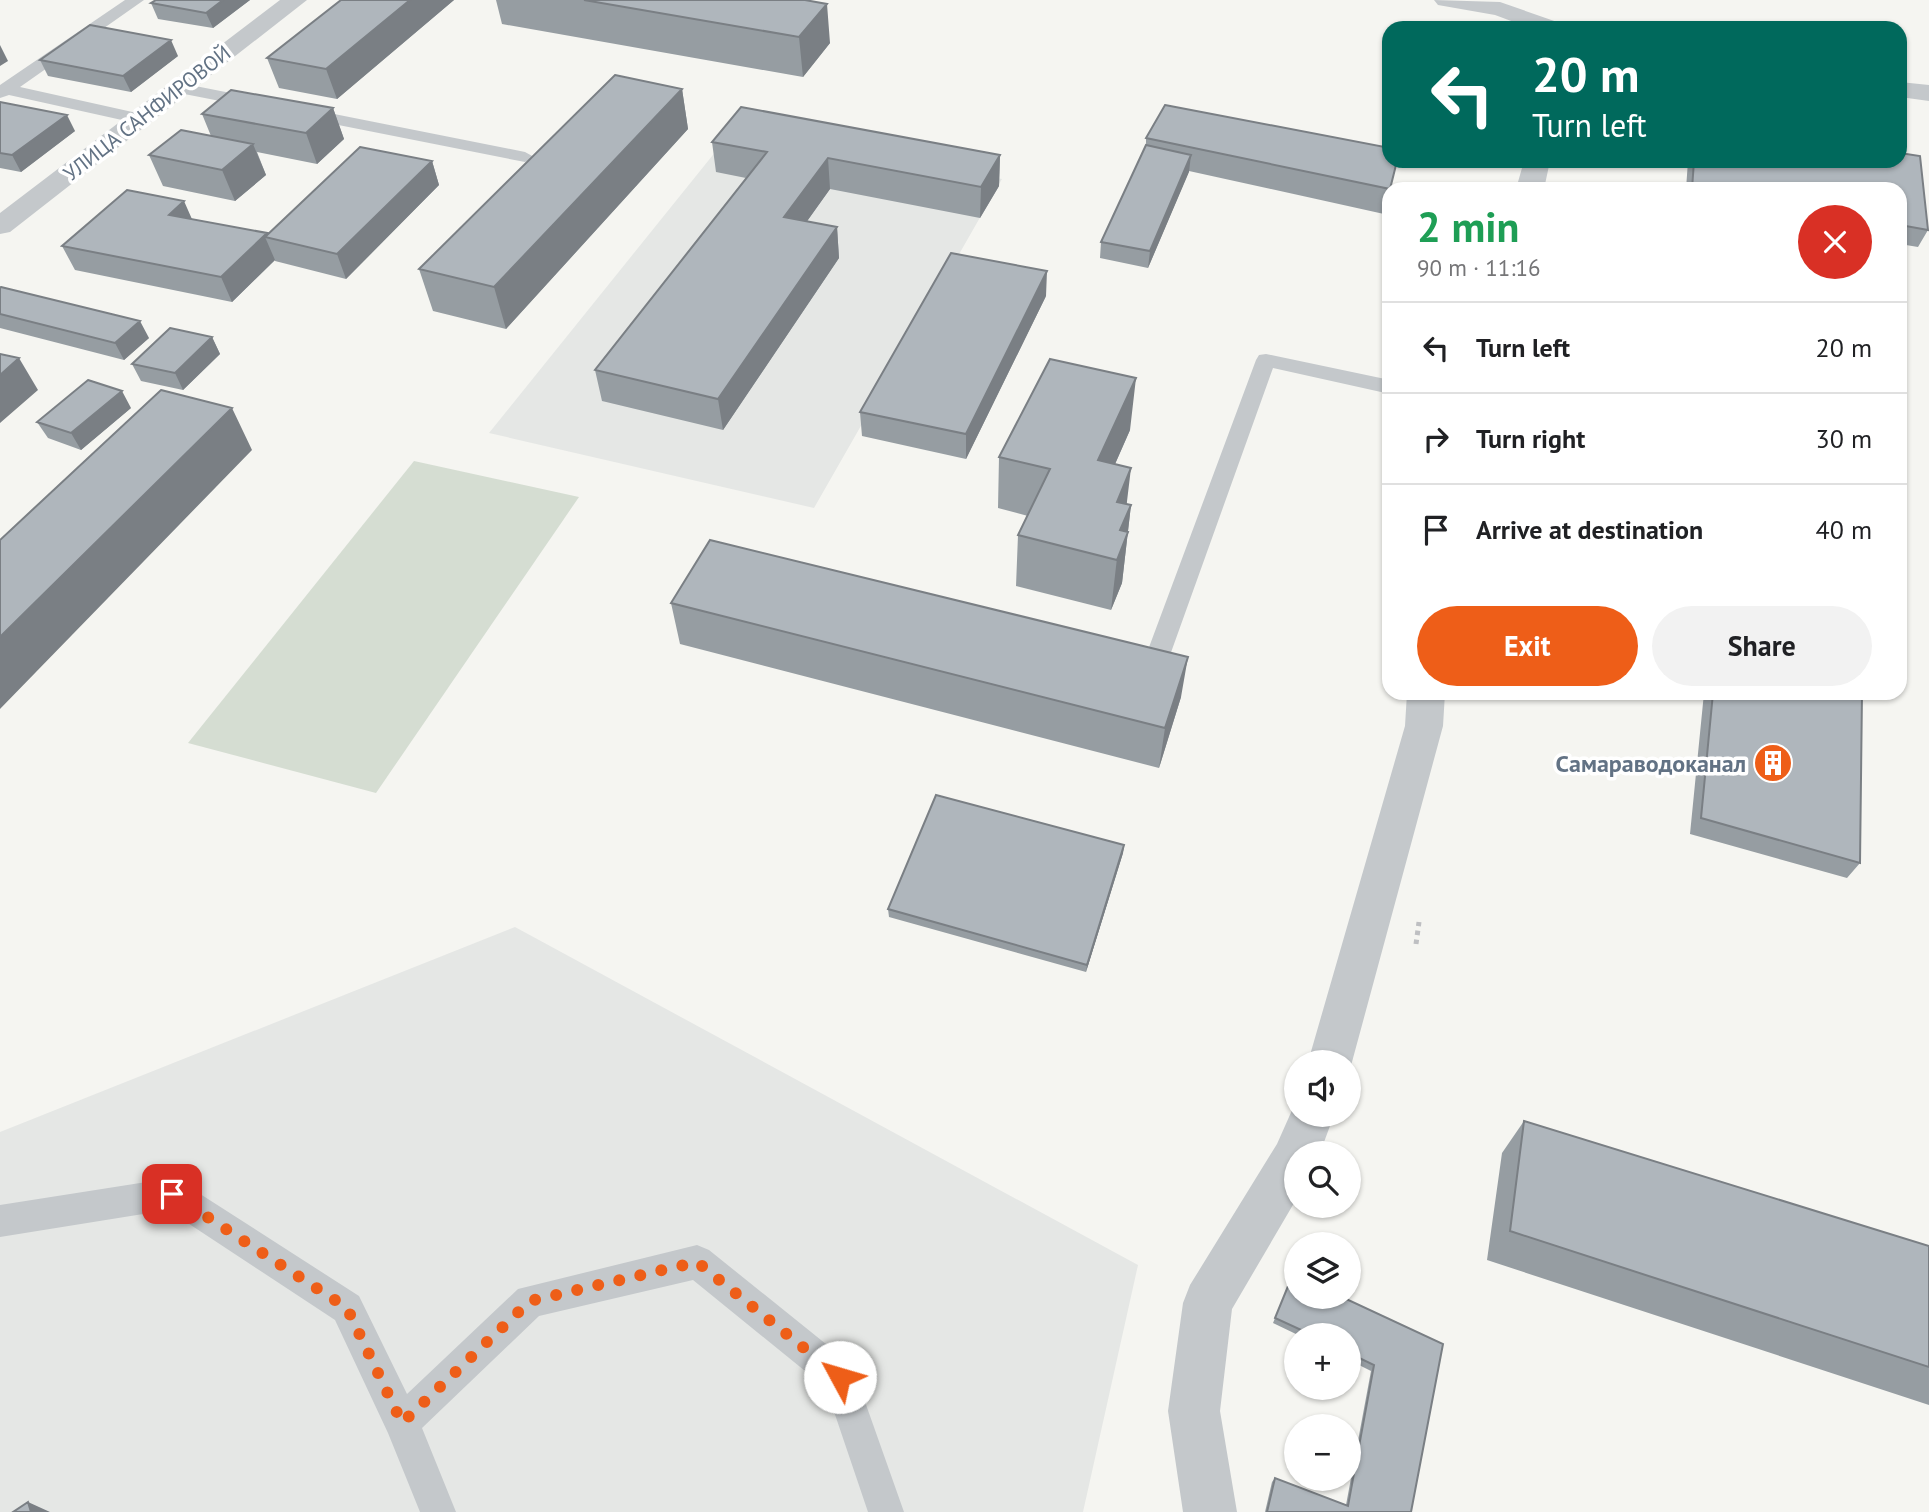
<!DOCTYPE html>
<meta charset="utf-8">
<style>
body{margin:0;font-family:"PT Sans",sans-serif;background:#f2f2f2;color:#202124;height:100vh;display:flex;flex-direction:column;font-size:26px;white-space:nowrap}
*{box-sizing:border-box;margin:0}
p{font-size:23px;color:#757577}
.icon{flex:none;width:38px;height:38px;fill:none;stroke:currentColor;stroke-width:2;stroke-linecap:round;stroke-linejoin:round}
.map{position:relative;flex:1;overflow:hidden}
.side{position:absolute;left:1382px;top:182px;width:525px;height:518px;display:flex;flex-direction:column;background:#fff;border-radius:21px;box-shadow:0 2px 5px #0004}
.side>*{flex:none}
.top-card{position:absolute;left:1382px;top:21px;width:525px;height:147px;border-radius:21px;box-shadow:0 2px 5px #0004;background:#00695c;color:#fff;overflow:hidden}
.controls{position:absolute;left:1284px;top:1050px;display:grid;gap:14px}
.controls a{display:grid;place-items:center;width:77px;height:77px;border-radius:50%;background:#fff;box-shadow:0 2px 5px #0004;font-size:35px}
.pin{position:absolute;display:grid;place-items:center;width:60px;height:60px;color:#fff;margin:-30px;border-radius:14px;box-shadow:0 4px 10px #0006}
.me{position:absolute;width:77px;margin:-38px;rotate:309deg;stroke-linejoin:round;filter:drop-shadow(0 0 5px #0008)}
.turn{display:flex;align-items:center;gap:24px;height:147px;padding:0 35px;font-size:32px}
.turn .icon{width:91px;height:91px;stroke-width:2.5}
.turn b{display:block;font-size:49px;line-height:60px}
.round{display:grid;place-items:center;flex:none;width:74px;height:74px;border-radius:37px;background:#f2f2f2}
.headline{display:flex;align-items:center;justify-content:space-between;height:119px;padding:0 35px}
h1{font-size:42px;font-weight:800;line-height:52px;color:#1e9e55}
.primary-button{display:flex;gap:14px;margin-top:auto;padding:14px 35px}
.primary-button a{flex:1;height:80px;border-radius:42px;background:#ee5e18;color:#fff;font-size:28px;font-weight:800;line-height:80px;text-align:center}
.primary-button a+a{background:#f2f2f2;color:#202124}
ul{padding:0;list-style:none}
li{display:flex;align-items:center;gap:21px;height:91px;padding:0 35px;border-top:2px solid #e0e0e0}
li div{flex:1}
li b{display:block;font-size:26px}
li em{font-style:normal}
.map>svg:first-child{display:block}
.built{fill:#e5e7e5}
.green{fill:#d5ddd2}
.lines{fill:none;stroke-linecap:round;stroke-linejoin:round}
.path{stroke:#bebfc2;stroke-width:5;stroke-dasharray:4.5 4.5;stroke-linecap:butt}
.service{fill:#c4c8cb;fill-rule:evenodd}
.minor{fill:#c4c8cb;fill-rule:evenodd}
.wall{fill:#969da2}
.shaded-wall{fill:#7a7f84}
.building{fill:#afb6bc;stroke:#7a7f84;stroke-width:2}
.route{stroke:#ee5e18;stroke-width:12;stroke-dasharray:0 21.6}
.labels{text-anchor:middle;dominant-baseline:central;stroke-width:7;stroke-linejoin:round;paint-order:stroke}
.far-street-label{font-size:21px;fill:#627284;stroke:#fff}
.poi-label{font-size:24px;font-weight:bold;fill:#627284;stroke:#fff;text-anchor:end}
</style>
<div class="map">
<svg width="1929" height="1512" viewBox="0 0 1929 1512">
<rect width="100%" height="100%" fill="#f5f5f1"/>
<path class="built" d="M733,130L1002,179L814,508L489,433Z
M515,927L1138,1265L1083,1512H0V1132Z"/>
<path class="green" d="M414,461L579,497L376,793L188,743Z"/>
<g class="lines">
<path class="path" d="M1416,944L1419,922"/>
<path class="service" d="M125,0H144L20,87L146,115L149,119L146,123L140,124L9,95L0,98V85Z
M180,83L256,98L265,103L256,108L174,92L171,88Z
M304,108L525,152L534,157L525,162L298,117L295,113Z
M1266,354L1390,380V394L1273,368L1169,658L1166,665L1157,667L1148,665L1145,658L1256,360L1259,355Z
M172,1178L183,1183L359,1296L407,1394L518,1289L697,1245L709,1250L852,1365L904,1512H868L826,1388L693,1280L539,1316L422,1428L456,1512H420L388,1433L335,1320L168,1210L0,1237V1205Z"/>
<path class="minor" d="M280,0H307L10,232L0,234V213Z
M1434,0L1500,2L1560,23L1564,28H1530L1495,15L1438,5Z
M1900,82L1929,85V101L1900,97Z
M1524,161H1550L1544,189H1516Z
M1407,693H1445L1443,726L1352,1062L1349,1069V1062H1308L1405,726Z
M1297,1099V1115H1334L1320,1153H1297V1198L1232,1309L1220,1411L1237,1512H1183L1168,1411L1183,1303L1190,1285L1277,1144Z"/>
</g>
<path class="wall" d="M156,0H250L213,28L158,19L151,3Z
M341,0H454L337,99L279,88L267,58Z
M496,0H805L830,43L803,77L502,24Z
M178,56L131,92L48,76L40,60Z
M682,89L688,129L506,329L433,311L419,269Z
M0,102L75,131L21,172L0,168Z
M333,108L344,139L317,164L257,152L266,175L235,201L163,186L149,155L211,136L202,114Z
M1146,138L1390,189L1384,214L1189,171L1148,268L1100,258L1101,242L1146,145Z
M712,142L1000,155L999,186L980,218L830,189L807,221L837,227L839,258L723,430L602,401L595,370L746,178L716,172Z
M432,161L439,185L346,279L275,261V260L232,302L75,270L62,246L192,219L267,233V235Z
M1688,161H1900L1928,230L1918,247L1900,244V189H1686Z
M0,288L149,338L124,360L0,328Z
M1046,296L966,459L862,436L860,412Z
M212,337L220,354L183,390L141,381L132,364Z
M131,408L81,450L48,438L37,422Z
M1130,430L1115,464L1127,504L1131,505L1122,583L1111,610L1016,586L1018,535L1028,516L998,508L999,457Z
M671,603L1181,697L1159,768L680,644Z
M1704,693H1862L1860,863L1847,878L1690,834Z
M1124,845L1123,853L1086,972L889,917L888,909Z
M1524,1121L1929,1246V1405L1487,1260L1502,1153Z
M1293,1274L1443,1344L1411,1512H1265L1272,1482L1275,1478L1346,1505L1371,1371L1349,1360V1335H1298L1273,1323Z"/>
<path class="shaded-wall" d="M223,0H250L213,28L206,13Z
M410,0H454L337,99L326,69Z
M827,4L830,43L803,77L799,37Z
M171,40L178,56L131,92L123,76Z
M0,45L8,61L0,66Z
M682,89L688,129L506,329L494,287Z
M333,108L344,139L317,164L306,133Z
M67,115L75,131L21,172L12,155Z
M253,144L266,175L235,201L222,170Z
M1000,155L999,186L980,218L981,187Z
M1191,155L1189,172L1148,268L1150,251Z
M828,158L830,189L788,248L784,217Z
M432,161L439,185L346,279L337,254Z
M184,201L195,226L169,215Z
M837,227L839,258L723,430L718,399Z
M267,233L268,238L265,237L275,260L232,302L221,277Z
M1047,271L1046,296L966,459V434Z
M140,321L149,338L124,360L115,343Z
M212,337L220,354L183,390L175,373Z
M19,358L38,390L0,423V375Z
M1136,378L1130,430L1094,512L1098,460Z
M122,391L131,408L81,450L71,433Z
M232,408L252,450L0,709V637Z
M1131,468L1125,518L1131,505L1122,583L1111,610L1120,532L1117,502Z
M1188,657L1181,697L1159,768L1165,728Z
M1124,845L1123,853L1086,972L1087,965Z
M28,1502L50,1512H31Z"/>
<path class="building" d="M156,0H223L206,13L151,3Z
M341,0H410L326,69L267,58Z
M584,0H805L827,4L799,37Z
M90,25L171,40L123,76L40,60Z
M615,75L682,89L494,287L419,269Z
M231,90L333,108L306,133L202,114Z
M0,102L67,115L12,155L0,153Z
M1165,105L1390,148V161H1397L1390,189L1146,138Z
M741,107L1000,155L981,187L828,158L784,217L837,227L718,399L595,370L767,152L712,142Z
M181,130L253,144L222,170L149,155Z
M1146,145L1191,155L1150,251L1101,242Z
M360,147L432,161L337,254L265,237Z
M1900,153L1920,156L1928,230L1900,225V189H1692L1694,161H1900Z
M127,190L184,201L169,215L267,233L221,277L62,246Z
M951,253L1047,271L966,434L860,412Z
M1,287L140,321L115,343L0,314V288Z
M170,328L212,337L175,373L132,364Z
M0,354L19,358L0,375Z
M1050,359L1136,378L1098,460L1131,468L1117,502L1131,505L1120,530L1128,532L1117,560L1018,535L1050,469L999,457Z
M88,380L122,391L71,433L37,422Z
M161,390L232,408L0,637V540Z
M710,540L1188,657L1165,728L671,603Z
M1713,693H1862L1860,863L1701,818Z
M936,795L1124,845L1087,965L888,909Z
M1524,1121L1929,1246V1367L1510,1231Z
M1293,1274L1297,1276V1297H1342L1443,1344L1411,1512H1267L1275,1478L1348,1506L1374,1365L1349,1353V1335H1312L1275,1318Z
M28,1502L31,1512H13Z"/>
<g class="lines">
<path class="route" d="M172,1194L347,1308L402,1423L530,1301L697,1262L840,1377"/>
</g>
<defs>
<symbol id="building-disc" viewBox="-11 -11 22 22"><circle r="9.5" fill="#ee5e18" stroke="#fff"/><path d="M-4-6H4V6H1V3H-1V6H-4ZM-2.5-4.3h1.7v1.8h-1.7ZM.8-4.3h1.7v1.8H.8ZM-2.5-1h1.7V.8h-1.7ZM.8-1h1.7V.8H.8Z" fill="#fff"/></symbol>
</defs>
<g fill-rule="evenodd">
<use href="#building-disc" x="1751" y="741" width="44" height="44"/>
</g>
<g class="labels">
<g class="far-street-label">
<text transform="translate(147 113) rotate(-38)">УЛИЦА САНФИРОВОЙ</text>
</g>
<g class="poi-label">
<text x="1746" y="763">Самараводоканал</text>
</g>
</g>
</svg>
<div class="controls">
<a><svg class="icon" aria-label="sound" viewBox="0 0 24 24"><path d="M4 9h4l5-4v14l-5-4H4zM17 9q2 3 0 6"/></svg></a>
<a><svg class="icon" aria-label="search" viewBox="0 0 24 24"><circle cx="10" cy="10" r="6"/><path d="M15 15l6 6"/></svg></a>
<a><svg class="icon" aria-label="layers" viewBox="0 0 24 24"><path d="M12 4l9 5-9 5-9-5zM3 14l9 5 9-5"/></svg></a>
<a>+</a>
<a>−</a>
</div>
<div class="pin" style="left:172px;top:1194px;background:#d93025"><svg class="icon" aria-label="arrive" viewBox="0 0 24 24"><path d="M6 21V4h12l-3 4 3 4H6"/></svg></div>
<svg class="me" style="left:840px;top:1377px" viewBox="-20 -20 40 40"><circle r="19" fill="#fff"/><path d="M0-13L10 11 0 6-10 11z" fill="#ee5e18"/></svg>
<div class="top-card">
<div class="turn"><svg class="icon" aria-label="left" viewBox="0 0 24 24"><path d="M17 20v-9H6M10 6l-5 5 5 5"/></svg><div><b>20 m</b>Turn left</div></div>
</div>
<section class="side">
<div class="headline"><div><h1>2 min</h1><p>90 m · 11:16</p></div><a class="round" style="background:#d93025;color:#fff"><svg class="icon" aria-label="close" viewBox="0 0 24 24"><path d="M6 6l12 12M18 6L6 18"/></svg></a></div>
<ul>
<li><svg class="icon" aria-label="left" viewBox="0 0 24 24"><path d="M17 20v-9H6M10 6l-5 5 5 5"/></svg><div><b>Turn left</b></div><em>20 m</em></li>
<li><svg class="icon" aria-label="right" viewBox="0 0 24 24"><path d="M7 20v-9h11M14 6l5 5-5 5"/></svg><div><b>Turn right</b></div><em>30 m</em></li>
<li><svg class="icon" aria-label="arrive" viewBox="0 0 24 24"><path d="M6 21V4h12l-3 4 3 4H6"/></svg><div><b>Arrive at destination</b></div><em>40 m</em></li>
</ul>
<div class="primary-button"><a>Exit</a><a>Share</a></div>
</section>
</div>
